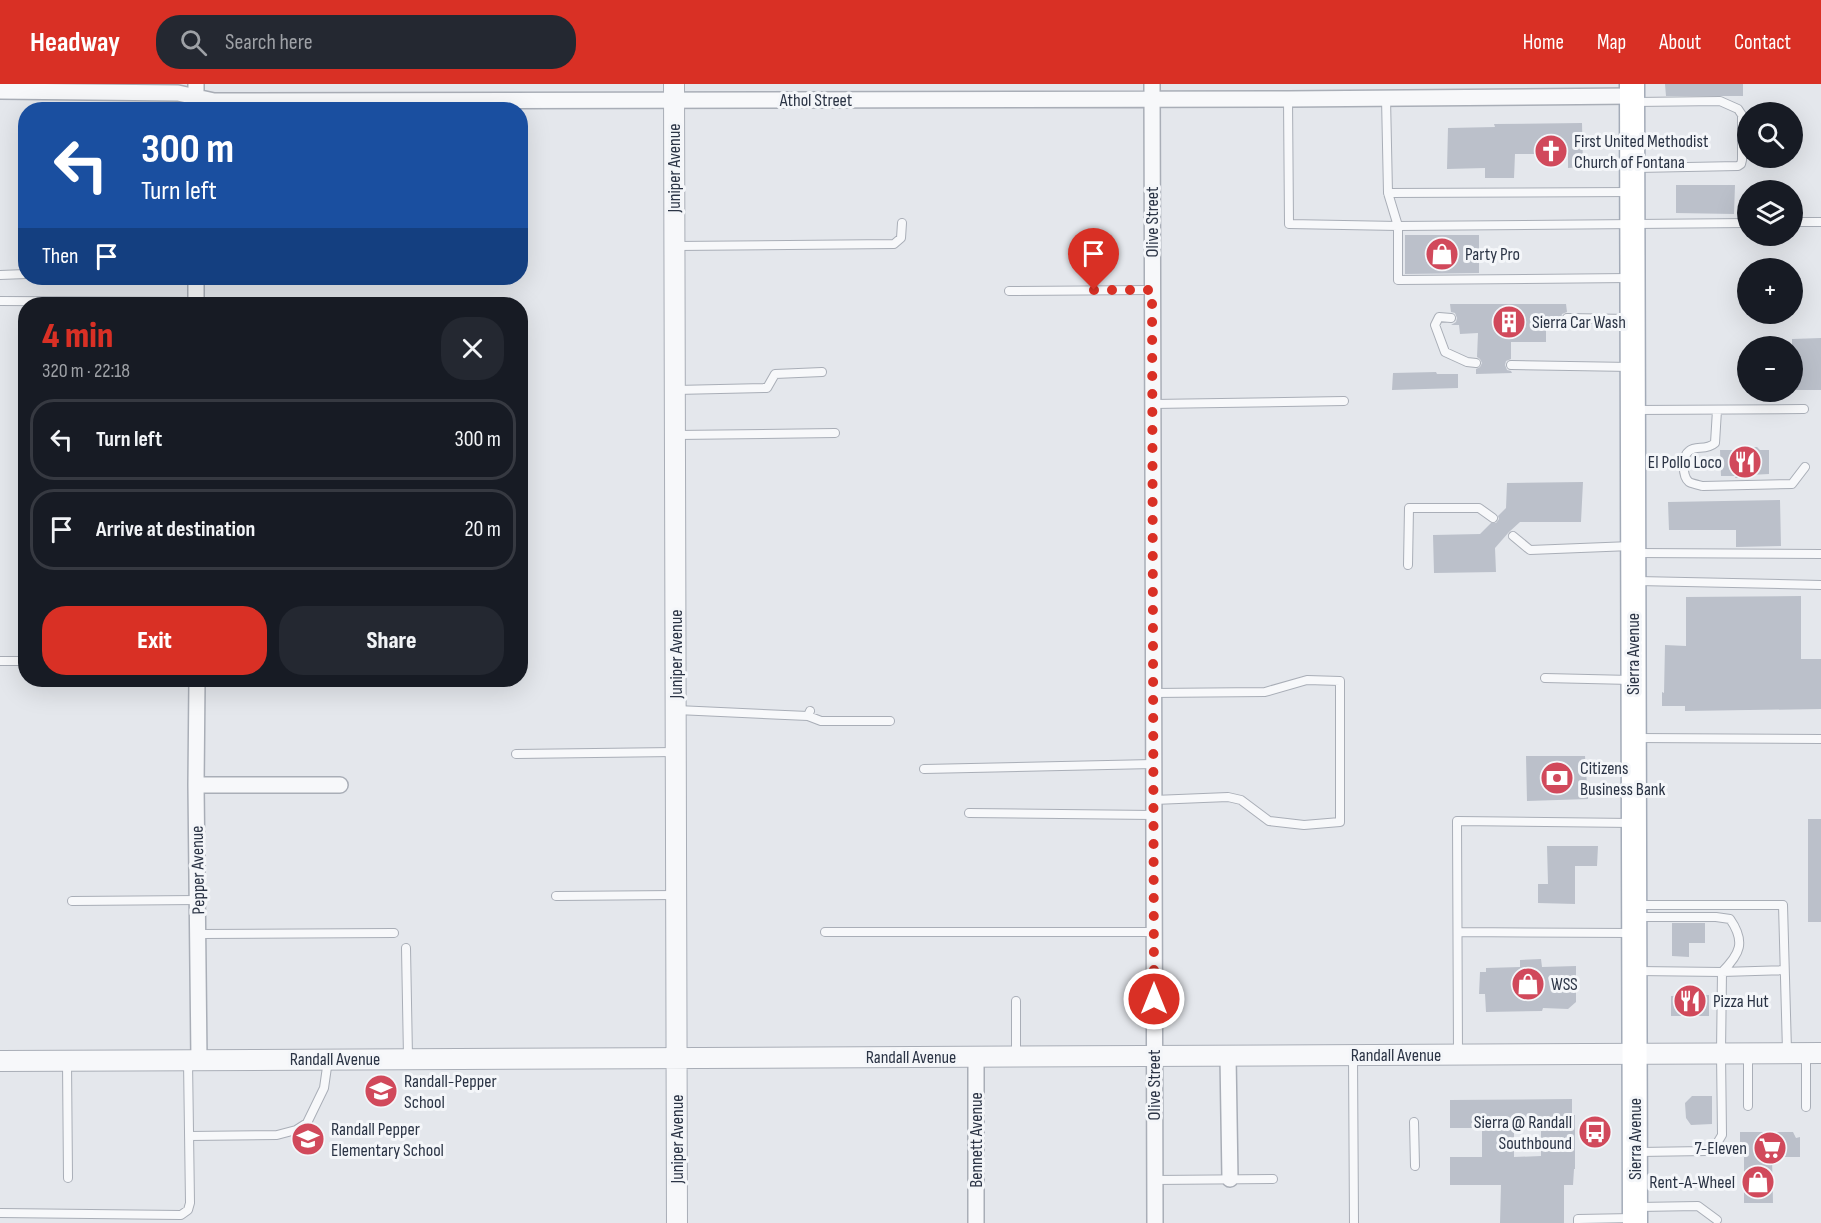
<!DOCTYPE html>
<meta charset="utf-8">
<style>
body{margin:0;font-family:"Sofia Sans Condensed",sans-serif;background:#242831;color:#f1f3f6;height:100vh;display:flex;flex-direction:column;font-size:22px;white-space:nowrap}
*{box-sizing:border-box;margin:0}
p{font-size:20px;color:#9ea1a6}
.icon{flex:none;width:33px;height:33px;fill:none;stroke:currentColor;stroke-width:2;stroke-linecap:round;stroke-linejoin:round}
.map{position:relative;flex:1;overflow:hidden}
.drawer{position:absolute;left:18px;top:213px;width:510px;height:390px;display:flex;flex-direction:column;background:#171b24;border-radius:24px;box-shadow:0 6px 24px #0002}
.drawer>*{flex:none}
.hud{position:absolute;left:18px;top:18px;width:510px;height:183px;border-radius:24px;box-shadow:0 6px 24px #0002;background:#1a4fa0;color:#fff;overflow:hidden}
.fabs{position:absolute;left:1737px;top:18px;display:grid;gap:12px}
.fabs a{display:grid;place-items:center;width:66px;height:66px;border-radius:50%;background:#171b24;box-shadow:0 6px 24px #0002;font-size:30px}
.pin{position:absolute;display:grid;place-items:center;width:51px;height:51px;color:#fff;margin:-62px -26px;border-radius:50% 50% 50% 0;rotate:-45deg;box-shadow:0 0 6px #0007}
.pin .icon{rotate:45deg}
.me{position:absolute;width:66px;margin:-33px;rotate:0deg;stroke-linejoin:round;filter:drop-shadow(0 0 4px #0008)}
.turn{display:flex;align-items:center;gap:21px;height:126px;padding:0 24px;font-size:27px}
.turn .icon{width:78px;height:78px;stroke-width:2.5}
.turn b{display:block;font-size:42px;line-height:51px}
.then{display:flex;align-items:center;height:57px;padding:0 24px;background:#0003;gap:12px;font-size:22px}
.round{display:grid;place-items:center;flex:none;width:63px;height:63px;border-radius:24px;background:#242831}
.overview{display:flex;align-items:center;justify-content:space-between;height:102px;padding:0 24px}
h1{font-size:36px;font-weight:800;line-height:45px;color:#d93025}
.cta{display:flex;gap:12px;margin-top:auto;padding:12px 24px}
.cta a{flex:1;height:69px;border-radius:24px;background:#d93025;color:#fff;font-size:24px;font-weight:800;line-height:69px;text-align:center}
.cta a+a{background:#242831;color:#f1f3f6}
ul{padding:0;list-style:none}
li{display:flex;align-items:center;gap:18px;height:81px;margin:0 12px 9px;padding:0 12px;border:3px solid #363941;border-radius:24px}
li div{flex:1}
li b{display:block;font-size:22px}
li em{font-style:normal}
header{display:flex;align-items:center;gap:36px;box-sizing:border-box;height:84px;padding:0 30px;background:#d93025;color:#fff}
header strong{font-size:28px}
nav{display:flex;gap:33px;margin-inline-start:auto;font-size:21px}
.search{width:420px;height:54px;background:#242831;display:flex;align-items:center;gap:15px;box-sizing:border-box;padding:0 21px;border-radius:24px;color:#9ea1a6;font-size:22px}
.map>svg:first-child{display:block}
.building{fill:#bbc0ca;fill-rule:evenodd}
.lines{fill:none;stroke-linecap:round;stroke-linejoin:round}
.service-casing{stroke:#a9aeb7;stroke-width:10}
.minor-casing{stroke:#a9aeb7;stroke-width:18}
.tertiary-casing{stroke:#a9aeb7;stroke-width:22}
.primary-casing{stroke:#a3abb8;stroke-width:27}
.service{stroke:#f7f8fa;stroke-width:8}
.minor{stroke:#f7f8fa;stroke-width:15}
.tertiary{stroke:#f7f8fa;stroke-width:20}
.primary{stroke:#fff;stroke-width:24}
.route{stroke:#d93025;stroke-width:10;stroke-dasharray:0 18}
.labels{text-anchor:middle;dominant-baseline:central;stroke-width:6;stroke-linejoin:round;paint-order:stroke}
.street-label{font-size:18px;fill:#2b3445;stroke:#f4f6f9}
.poi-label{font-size:18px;fill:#2b3445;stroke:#f4f6f9;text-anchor:start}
</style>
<header>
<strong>Headway</strong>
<div class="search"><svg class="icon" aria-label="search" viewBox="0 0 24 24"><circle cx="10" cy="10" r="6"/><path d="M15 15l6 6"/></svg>Search here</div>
<nav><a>Home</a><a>Map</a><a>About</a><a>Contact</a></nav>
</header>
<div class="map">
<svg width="1821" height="1139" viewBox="0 0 1821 1139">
<rect width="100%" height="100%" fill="#e4e7ec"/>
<path class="building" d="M1665,0H1743V12H1666Z
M1582,39L1583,83L1568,84V70H1515L1514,94H1485V84L1447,85L1448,44L1495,43L1494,40Z
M1676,101H1735L1734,130L1676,129Z
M1405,151H1479V189L1405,190Z
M1450,220H1566L1567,228L1562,230L1561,234L1563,239L1567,241H1546V258H1511V275L1506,277L1505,281L1507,286L1511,287L1512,289L1476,290V285L1480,283L1482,279L1480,275L1477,273L1478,249L1460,250L1459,241H1451L1456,238L1457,234L1455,229L1451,228Z
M1821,254V306H1792V255Z
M1436,288L1437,290H1458V304L1392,306L1393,289Z
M1757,363L1760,366H1769V390L1750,391V393L1735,394L1736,392H1721L1720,366H1741V364Z
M1583,398L1581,438H1520L1509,448L1495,464L1496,488L1434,489L1433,451L1480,450L1491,439H1496L1499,435L1498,432L1506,424L1507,399Z
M1780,416L1781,462L1736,463V446H1669L1668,418Z
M1801,512V575H1821V625L1685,627V622H1662V608L1664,609L1665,561L1686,562V513Z
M1526,672H1585L1588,715L1527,717Z
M1808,735H1821V838H1808Z
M1547,762H1598L1597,782H1575V820L1538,819V800H1548Z
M1672,839H1705V859H1689V873L1672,872Z
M1541,875L1542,883L1576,882V918L1568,925L1543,924L1542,927L1486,928L1485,910H1479L1480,888H1486V884L1520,883V876Z
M1709,911V932H1671V912Z
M1692,1012H1712V1040L1691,1041L1686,1034L1685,1019Z
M1572,1015V1031H1575V1085H1574L1573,1101H1564V1139H1500L1501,1101H1450V1073H1482V1044H1450V1016ZM1541,1043V1072L1514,1073V1044Z
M1740,1048H1793L1796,1054L1800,1053V1073H1772L1773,1119H1744V1073H1740Z"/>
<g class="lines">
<defs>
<path id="service" d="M1288,15L1289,140L1398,142L1388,109L1386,14
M1635,18L1720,17L1738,25L1742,31V76L1741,80L1738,82L1637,84
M1388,109L1631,108
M1792,138H1821
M676,162L894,160L901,154L902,139
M0,191L26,190
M1629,194L1398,196V142L1748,139
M1009,207L1152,206
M0,217L196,218
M1451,234L1439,233L1435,241L1445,268L1467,278L1476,279
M1567,234L1629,235
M1511,281L1631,283
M676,306L767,304L775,290L822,288
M1153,320L1344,317
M1637,326L1804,325
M1717,326L1715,359C1706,367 1696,361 1689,367C1682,372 1682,392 1689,398C1693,400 1699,401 1703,402L1792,400L1805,383
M676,351L835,349
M1513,452L1530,466L1631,462
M1637,469L1821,470
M1408,481L1409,424H1479L1493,434
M1638,497L1821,501
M0,577H26
M1545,594L1631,596
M1153,609L1265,608L1307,596L1340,597V738L1304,741L1269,737L1241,716L1228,713L1154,716
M677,626L808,632L810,627
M808,632L821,637H890
M1637,654L1821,655
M516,670L674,668
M924,685L1153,680
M969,729L1153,731
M556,812L675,811
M72,817L198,816
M1638,821H1783L1787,967
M1637,833H1716L1730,835C1746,858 1740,870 1722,888
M825,848H1153
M1458,848L1630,849
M199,850L394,849
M406,864L408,973
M1638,887L1722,888L1721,969L1722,1051L1716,1061L1706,1067L1639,1068
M1722,888L1784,886
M1016,917V972
M1458,970L1457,737L1632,739
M1806,970V1023
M1353,972L1354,1139
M67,978L68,1094
M1748,1022V970
M1414,1038L1415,1082
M189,1052L277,1051L296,1046L307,1039L324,1004L328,976
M1154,1096L1273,1095
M1638,1123L1698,1122L1717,1136
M0,1129L181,1131L188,1126L190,1119L188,977
M1578,1139V1135L1632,1134"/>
<path id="minor" d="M196,0V26
M1152,0L1155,1139
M0,7L178,9L214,17L1288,15L1632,12
M196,194V220
M197,596L196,701L199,976
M196,701H340
M1228,972L1230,1095
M976,973V1139"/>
<path id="tertiary" d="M674,0L677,1139
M0,977L1821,969"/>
<path id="primary" d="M1632,0L1635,1139"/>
</defs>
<use href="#service" class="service-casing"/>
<use href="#minor" class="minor-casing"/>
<use href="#tertiary" class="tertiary-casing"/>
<use href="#primary" class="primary-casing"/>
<use href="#service" class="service"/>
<use href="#minor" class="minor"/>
<use href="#tertiary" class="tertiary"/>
<use href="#primary" class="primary"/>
</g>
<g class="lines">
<path class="route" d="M1094,206H1152L1154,915"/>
</g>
<defs>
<symbol id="church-disc" viewBox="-11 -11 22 22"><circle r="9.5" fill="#d1495b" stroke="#f4f6f9"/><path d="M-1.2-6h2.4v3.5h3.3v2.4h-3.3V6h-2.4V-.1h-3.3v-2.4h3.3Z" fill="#fff"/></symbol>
<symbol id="shop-disc" viewBox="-11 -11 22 22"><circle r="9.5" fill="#d1495b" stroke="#f4f6f9"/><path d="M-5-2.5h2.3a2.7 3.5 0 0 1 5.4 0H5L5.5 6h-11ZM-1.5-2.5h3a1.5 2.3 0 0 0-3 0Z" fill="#fff"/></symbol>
<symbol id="building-disc" viewBox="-11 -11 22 22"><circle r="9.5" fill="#d1495b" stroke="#f4f6f9"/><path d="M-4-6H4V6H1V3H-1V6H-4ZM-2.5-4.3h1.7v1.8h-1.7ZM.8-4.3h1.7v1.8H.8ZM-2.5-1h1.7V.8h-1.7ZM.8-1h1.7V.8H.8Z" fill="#fff"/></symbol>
<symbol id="restaurant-disc" viewBox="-11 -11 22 22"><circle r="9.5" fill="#d1495b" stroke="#f4f6f9"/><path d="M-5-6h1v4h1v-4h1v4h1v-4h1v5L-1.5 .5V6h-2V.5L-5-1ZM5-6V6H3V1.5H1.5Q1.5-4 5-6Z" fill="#fff"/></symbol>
<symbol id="bank-disc" viewBox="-11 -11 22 22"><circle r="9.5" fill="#d1495b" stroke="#f4f6f9"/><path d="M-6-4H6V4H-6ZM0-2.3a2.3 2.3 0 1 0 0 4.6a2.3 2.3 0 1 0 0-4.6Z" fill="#fff"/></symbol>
<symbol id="school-disc" viewBox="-11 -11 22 22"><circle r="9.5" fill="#d1495b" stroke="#f4f6f9"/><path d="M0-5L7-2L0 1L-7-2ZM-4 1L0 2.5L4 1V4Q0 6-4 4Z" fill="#fff"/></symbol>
<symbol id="bus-disc" viewBox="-11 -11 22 22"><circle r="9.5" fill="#d1495b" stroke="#f4f6f9"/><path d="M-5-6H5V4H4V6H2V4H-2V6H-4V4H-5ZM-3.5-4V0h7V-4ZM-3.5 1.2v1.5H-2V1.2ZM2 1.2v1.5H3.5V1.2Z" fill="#fff"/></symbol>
<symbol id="supermarket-disc" viewBox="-11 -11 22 22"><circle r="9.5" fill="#d1495b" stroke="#f4f6f9"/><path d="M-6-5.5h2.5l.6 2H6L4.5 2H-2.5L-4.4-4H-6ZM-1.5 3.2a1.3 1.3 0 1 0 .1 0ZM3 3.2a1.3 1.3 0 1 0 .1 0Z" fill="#fff"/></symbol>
</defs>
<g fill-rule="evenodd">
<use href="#church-disc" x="1532" y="48" width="38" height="38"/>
<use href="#shop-disc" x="1423" y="151" width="38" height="38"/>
<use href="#building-disc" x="1490" y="219" width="38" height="38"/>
<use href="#restaurant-disc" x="1726" y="359" width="38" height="38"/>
<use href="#bank-disc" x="1538" y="675" width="38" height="38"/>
<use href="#shop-disc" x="1509" y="881" width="38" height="38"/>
<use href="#restaurant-disc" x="1671" y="898" width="38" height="38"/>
<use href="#school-disc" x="362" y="988" width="38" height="38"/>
<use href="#bus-disc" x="1576" y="1029" width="38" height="38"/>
<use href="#school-disc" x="289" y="1036" width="38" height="38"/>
<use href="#supermarket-disc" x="1751" y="1045" width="38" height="38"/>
<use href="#shop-disc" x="1739" y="1079" width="38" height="38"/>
</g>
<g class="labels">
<g class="street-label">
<text x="816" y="16">Athol Street</text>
<text transform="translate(674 84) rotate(-90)">Juniper Avenue</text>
<text transform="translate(1152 138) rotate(-90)">Olive Street</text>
<text transform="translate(676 570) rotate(-90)">Juniper Avenue</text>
<text transform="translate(1633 570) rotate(-90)">Sierra Avenue</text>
<text transform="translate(198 786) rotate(-91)">Pepper Avenue</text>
<text x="1396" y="971">Randall Avenue</text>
<text x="911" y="973">Randall Avenue</text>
<text x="335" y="975">Randall Avenue</text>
<text transform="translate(1154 1001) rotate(-90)">Olive Street</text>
<text transform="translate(677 1055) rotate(-90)">Juniper Avenue</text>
<text transform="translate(1635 1055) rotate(-90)">Sierra Avenue</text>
<text transform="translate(976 1056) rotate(-90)">Bennett Avenue</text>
</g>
<g class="poi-label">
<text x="1574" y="57">First United Methodist<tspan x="1574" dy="21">Church of Fontana</tspan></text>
<text x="1465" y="170">Party Pro</text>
<text x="1532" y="238">Sierra Car Wash</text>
<text x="1722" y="378" text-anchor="end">El Pollo Loco</text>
<text x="1580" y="684">Citizens<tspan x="1580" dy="21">Business Bank</tspan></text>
<text x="1551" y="900">WSS</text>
<text x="1713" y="917">Pizza Hut</text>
<text x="404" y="997">Randall-Pepper<tspan x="404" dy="21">School</tspan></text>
<text x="1572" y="1038" text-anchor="end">Sierra @ Randall<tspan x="1572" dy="21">Southbound</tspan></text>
<text x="331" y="1045">Randall Pepper<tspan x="331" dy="21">Elementary School</tspan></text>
<text x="1747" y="1064" text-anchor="end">7-Eleven</text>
<text x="1735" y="1098" text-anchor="end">Rent-A-Wheel</text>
</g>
</g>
</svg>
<div class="fabs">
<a><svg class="icon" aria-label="search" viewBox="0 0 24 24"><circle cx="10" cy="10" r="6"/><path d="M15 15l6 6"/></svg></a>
<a><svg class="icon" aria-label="layers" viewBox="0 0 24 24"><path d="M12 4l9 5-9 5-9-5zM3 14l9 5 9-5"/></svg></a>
<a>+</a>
<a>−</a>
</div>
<div class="pin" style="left:1094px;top:206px;background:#d93025"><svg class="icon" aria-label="arrive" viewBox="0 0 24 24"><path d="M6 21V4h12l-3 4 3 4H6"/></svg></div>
<svg class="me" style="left:1154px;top:915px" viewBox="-20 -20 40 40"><circle r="17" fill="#d93025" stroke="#fff" stroke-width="3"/><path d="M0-11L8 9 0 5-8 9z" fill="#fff"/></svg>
<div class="hud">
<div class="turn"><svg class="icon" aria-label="left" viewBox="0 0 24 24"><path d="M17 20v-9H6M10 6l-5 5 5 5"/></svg><div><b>300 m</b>Turn left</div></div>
<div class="then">Then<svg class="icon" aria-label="arrive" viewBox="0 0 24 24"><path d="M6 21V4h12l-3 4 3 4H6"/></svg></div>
</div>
<section class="drawer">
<div class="overview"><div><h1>4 min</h1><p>320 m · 22:18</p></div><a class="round"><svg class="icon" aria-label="close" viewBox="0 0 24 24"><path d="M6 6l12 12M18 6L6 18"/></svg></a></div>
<ul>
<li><svg class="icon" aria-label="left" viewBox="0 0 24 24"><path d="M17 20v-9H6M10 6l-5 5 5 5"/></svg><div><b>Turn left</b></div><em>300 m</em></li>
<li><svg class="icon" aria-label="arrive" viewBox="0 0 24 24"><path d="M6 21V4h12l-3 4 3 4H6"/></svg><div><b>Arrive at destination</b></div><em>20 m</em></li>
</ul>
<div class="cta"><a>Exit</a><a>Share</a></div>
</section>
</div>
